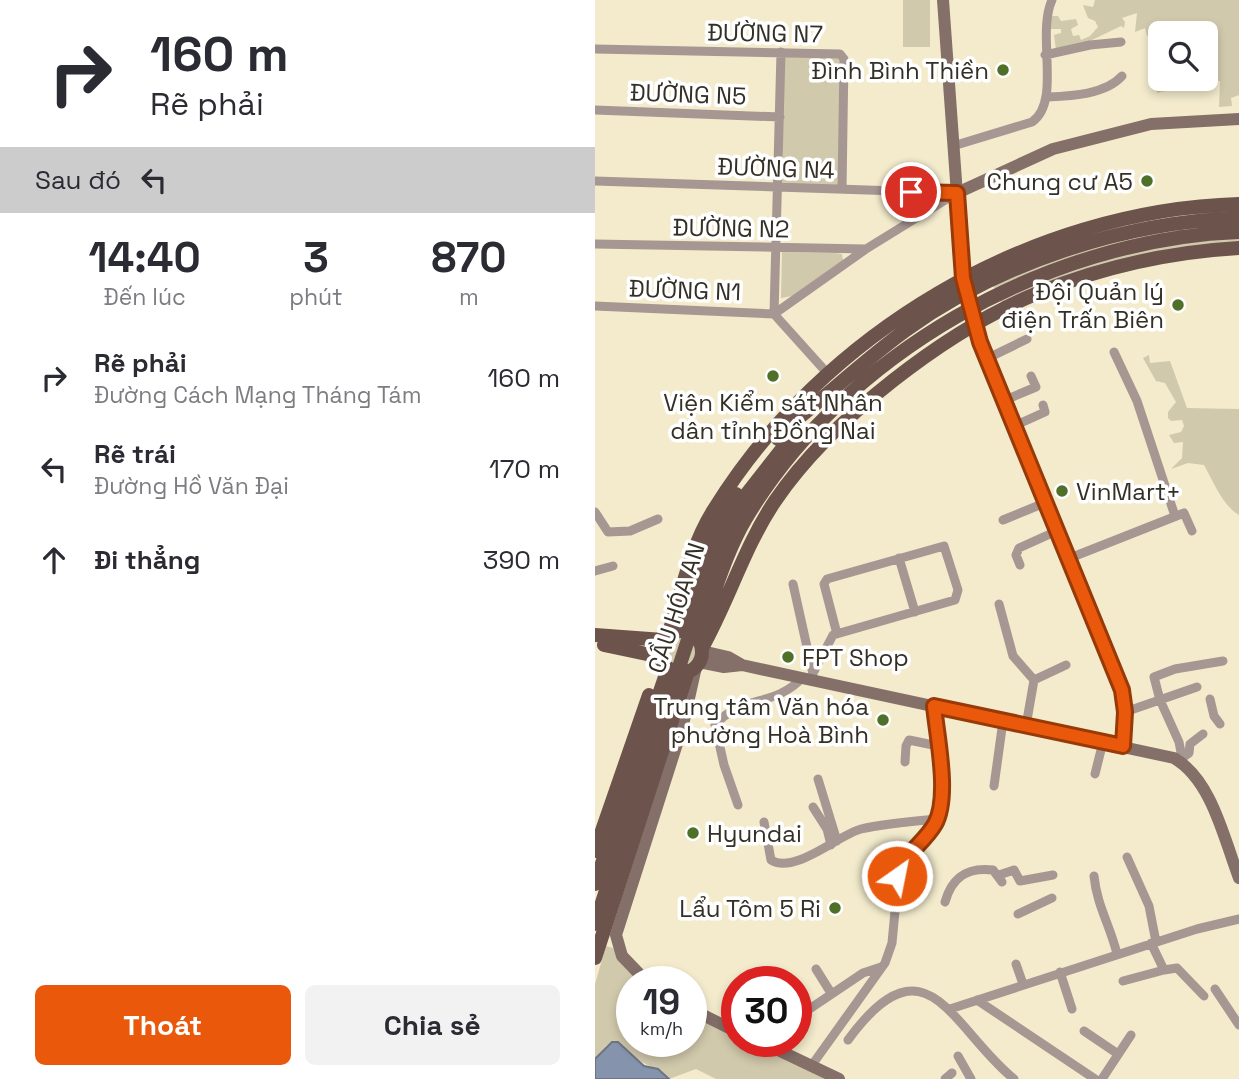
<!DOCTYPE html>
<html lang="vi">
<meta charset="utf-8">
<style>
body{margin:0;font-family:"Space Grotesk",sans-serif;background:#f2f2f3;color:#2b2b33;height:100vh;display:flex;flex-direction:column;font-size:26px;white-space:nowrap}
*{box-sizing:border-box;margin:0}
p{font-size:23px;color:#7c7c81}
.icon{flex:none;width:38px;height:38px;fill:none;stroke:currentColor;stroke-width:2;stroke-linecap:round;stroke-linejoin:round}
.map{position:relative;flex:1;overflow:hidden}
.sheet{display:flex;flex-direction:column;background:#fff;width:595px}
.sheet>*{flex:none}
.hud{background:#fff;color:#2b2b33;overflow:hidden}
.fabs{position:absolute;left:553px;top:21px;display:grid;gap:14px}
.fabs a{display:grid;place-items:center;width:70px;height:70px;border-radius:10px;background:#fff;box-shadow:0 4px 10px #0003;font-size:35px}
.speed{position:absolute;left:21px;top:966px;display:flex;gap:14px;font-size:35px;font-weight:700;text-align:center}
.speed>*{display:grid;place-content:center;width:91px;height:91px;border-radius:50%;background:#fff;box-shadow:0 4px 10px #0003;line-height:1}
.speed small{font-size:18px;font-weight:400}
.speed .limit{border:10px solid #d22;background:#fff;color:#111}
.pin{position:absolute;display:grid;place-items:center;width:60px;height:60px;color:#fff;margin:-30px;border:4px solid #fff;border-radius:50%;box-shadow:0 2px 7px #0007}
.me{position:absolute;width:77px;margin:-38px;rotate:33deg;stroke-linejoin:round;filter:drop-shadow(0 0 5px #0008)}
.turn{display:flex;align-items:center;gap:24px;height:147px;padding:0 35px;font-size:32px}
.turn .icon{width:91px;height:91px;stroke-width:2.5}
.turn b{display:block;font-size:49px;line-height:60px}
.then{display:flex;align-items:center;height:66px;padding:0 35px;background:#0003;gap:14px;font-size:26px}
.eta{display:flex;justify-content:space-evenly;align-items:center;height:119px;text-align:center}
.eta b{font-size:42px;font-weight:800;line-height:49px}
.action{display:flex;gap:14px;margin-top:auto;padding:14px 35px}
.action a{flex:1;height:80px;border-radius:10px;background:#ea580c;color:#fff;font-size:28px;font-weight:800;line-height:80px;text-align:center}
.action a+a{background:#f2f2f3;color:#2b2b33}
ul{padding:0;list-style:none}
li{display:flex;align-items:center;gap:21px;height:91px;padding:0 35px}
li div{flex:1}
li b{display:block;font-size:26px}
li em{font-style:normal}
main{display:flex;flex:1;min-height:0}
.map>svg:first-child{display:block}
.green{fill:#d1c9ac;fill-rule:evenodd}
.water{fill:#8693ad;stroke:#6d7584;stroke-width:2}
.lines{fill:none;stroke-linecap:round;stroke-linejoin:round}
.street{stroke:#a69793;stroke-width:9}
.secondary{stroke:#846f69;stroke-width:12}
.primary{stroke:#6c534c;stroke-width:14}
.primary-bridge{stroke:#6c534c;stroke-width:14}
.route-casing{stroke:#983908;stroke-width:18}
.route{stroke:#ea580c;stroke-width:12}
.poi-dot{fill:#4e7028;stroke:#fff;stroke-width:2.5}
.labels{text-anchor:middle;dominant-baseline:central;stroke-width:7;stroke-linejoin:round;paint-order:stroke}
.street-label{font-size:24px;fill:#343025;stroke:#fff}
.poi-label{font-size:24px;fill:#343025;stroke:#fff;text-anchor:end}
</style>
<main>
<section class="sheet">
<div class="hud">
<div class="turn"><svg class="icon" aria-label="right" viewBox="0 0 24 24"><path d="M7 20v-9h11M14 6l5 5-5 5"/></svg><div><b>160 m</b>Rẽ phải</div></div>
<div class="then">Sau đó<svg class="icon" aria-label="left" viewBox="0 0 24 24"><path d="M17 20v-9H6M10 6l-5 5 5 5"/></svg></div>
</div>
<div class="eta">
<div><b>14:40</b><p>Đến lúc</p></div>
<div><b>3</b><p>phút</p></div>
<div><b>870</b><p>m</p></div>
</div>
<ul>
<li><svg class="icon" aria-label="right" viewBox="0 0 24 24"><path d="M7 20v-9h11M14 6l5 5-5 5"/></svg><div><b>Rẽ phải</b><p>Đường Cách Mạng Tháng Tám</p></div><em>160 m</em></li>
<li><svg class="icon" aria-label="left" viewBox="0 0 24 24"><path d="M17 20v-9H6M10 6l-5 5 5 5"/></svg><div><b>Rẽ trái</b><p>Đường Hồ Văn Đại</p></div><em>170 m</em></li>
<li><svg class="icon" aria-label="ahead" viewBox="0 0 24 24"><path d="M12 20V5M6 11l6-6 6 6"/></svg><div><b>Đi thẳng</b></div><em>390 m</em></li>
</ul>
<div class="action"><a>Thoát</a><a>Chia sẻ</a></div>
</section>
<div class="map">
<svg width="644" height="1079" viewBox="0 0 644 1079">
<rect width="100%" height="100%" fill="#f3ebcc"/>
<path class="green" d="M308,0H335V47H308Z
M500,0H644V95L636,98L637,106L624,107L625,81L596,82L595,87C583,91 575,89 562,93L559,77H556L553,51L562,50V36H552L550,28L540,32L542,13L527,18L530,22L529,28L526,26L493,42L461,50L459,35L466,33V29H454L456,16H463L466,21L481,19L483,25L476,29L478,36L484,35L486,40L495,36L503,27L500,21L493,18L488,5L498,7ZM565,33H611V79H565Z
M189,55L245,58L244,187L187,185Z
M644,223V228L606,231L401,291L398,285C477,249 558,231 644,223Z
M644,237V244L613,246L408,305L404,299L463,273L557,247Z
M187,252L240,253L247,254L248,260L197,296L186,298Z
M554,355L555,363L575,361L592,408L644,409V515C628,506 618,481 609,465L593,463L576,469L587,458L588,442L579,443L574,435L586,432L589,426L587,420L576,421L573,418V412L581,402L570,383L561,381L548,358Z
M70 651a16 16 0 1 1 32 0a16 16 0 1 1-32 0Z
M11,946L18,948L44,982H37V1041H96V1014L142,1036V1041H153L235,1079H121L101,1069L74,1079C58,1066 32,1054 12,1045L0,1059V984Z"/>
<path class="water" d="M17,1042H23L49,1066L63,1069L74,1079H0V1059Z"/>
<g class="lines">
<path class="street" d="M0,49L245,54L249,59L247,189
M186,52L179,314L233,374
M450,55L495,45L526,42
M451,97C475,96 510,95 527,76
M0,110L185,117
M358,146L437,122C467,101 441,35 457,0
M0,181L362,193
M0,244L271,249
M0,306L179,314
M179,314L271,249L360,194
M519,352L542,401L580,516
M391,359L432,339
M408,401L441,387L436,376
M419,426L450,412L448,405
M0,512L13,532L35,531L63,519
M408,520L452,502
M304,558L320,612
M475,558L589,513L597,531
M425,565L421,555L424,548L464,530
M0,571L18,566
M198,584L218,674
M404,604L418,656L439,680L431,726
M215,679L238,635L360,600L363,590L349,546L232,579L229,584L242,634
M439,680L471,665
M615,699L619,716L625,724
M530,712L602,687
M587,758L594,753L595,744L608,734
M310,762L311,746L314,740L343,746
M588,763L584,742L565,700L559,677L580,669L628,661
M500,774L508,742
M223,779L242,841
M399,786L408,721
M143,805L129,765L120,725C146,695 180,707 207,678
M218,807L232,829L236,845
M169,822L176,860C199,875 243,835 266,829C287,824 320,821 342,819
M532,857L554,906L561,942
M404,875L419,870L425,881L458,875
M499,876C502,906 515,925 522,954
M350,902C357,877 372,867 398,870L407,882
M423,914L457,898
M556,943L569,970L582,968L609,996
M421,964L428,984
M221,969L236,993
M465,972L477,1009
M528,981L569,970
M620,989L644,1025
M382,1000L500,1079
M355,1009L602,929L644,919
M201,1018L268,973L286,967
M489,1031L523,1054
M253,1040C332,932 357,1029 419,1079
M363,1056L376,1079
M217,1065L290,963L297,943L304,869L343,816L346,780L339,707
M350,1079L357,1073
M507,1079L536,1035"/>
<path class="secondary" d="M348,0L368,278
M362,193L458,149L556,124L644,119
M383,326L389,354L464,530L527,690L530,712L528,746
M107,651L133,657L147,665
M104,662L129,667L147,665L207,678L579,758C617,780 629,839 644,878
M52,982L27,956L21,935L88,725L101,667
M96,1009L142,1032
M164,1041L244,1079"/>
<path class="primary" d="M183,439L196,424C235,393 271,359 311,330C404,263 529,222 644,218
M84,631L112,551L141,494
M65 652a21 21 0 1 1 42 0a21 21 0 1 1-42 0Z
M0,635L68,640
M73,636C86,594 95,548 118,511C227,333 435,210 644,204
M102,638C118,600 129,556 150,520C248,354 452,239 644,232
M9,645L66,657
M107,648C134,600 149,547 180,501C235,420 352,330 443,293C507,267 575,252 644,248
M0,851L54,695
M0,884L73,668
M0,958L93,671"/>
<path class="primary-bridge" d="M0,924L122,551L150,496L194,440"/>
</g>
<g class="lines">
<defs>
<path id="route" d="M302,876C308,855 329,843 340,824C355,797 342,737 339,706L528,746L530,712L527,690L385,342L368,278L362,193L316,192"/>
</defs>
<use href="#route" class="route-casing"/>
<use href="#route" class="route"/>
</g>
<g class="poi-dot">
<circle cx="408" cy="70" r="7"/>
<circle cx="552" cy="181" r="7"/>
<circle cx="583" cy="305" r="7"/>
<circle cx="178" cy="376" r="7"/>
<circle cx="467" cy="491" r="7"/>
<circle cx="193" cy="657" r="7"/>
<circle cx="288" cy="720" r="7"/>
<circle cx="98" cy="833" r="7"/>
<circle cx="240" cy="908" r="7"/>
</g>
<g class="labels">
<g class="street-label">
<text transform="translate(170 33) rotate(1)">ĐƯỜNG N7</text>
<text transform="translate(93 94) rotate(2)">ĐƯỜNG N5</text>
<text transform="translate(181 168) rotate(2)">ĐƯỜNG N4</text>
<text transform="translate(136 228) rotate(1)">ĐƯỜNG N2</text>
<text transform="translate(90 290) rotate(2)">ĐƯỜNG N1</text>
<text transform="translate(81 608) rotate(-72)">CẦU HÓA AN</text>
</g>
<g class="poi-label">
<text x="394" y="70">Đình Bình Thiền</text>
<text x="538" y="181">Chung cư A5</text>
<text x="569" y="291">Đội Quản lý<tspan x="569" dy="28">điện Trấn Biên</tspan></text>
<text x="178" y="402" text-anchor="middle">Viện Kiểm sát Nhân<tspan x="178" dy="28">dân tỉnh Đồng Nai</tspan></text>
<text x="481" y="491" text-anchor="start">VinMart+</text>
<text x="207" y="657" text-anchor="start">FPT Shop</text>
<text x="274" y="706">Trung tâm Văn hóa<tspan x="274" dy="28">phường Hoà Bình</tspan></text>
<text x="112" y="833" text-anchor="start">Hyundai</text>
<text x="226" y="908">Lẩu Tôm 5 Ri</text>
</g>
</g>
</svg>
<div class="fabs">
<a><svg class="icon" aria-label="search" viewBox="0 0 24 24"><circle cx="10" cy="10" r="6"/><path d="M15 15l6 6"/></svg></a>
</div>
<div class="speed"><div>19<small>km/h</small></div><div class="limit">30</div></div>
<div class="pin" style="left:316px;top:192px;background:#d93025"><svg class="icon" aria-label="arrive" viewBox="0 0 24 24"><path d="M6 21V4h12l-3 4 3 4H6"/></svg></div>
<svg class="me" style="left:302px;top:876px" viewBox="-20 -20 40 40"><circle r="17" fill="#ea580c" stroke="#fff" stroke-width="3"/><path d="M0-11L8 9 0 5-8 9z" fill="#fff"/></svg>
</div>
</main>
